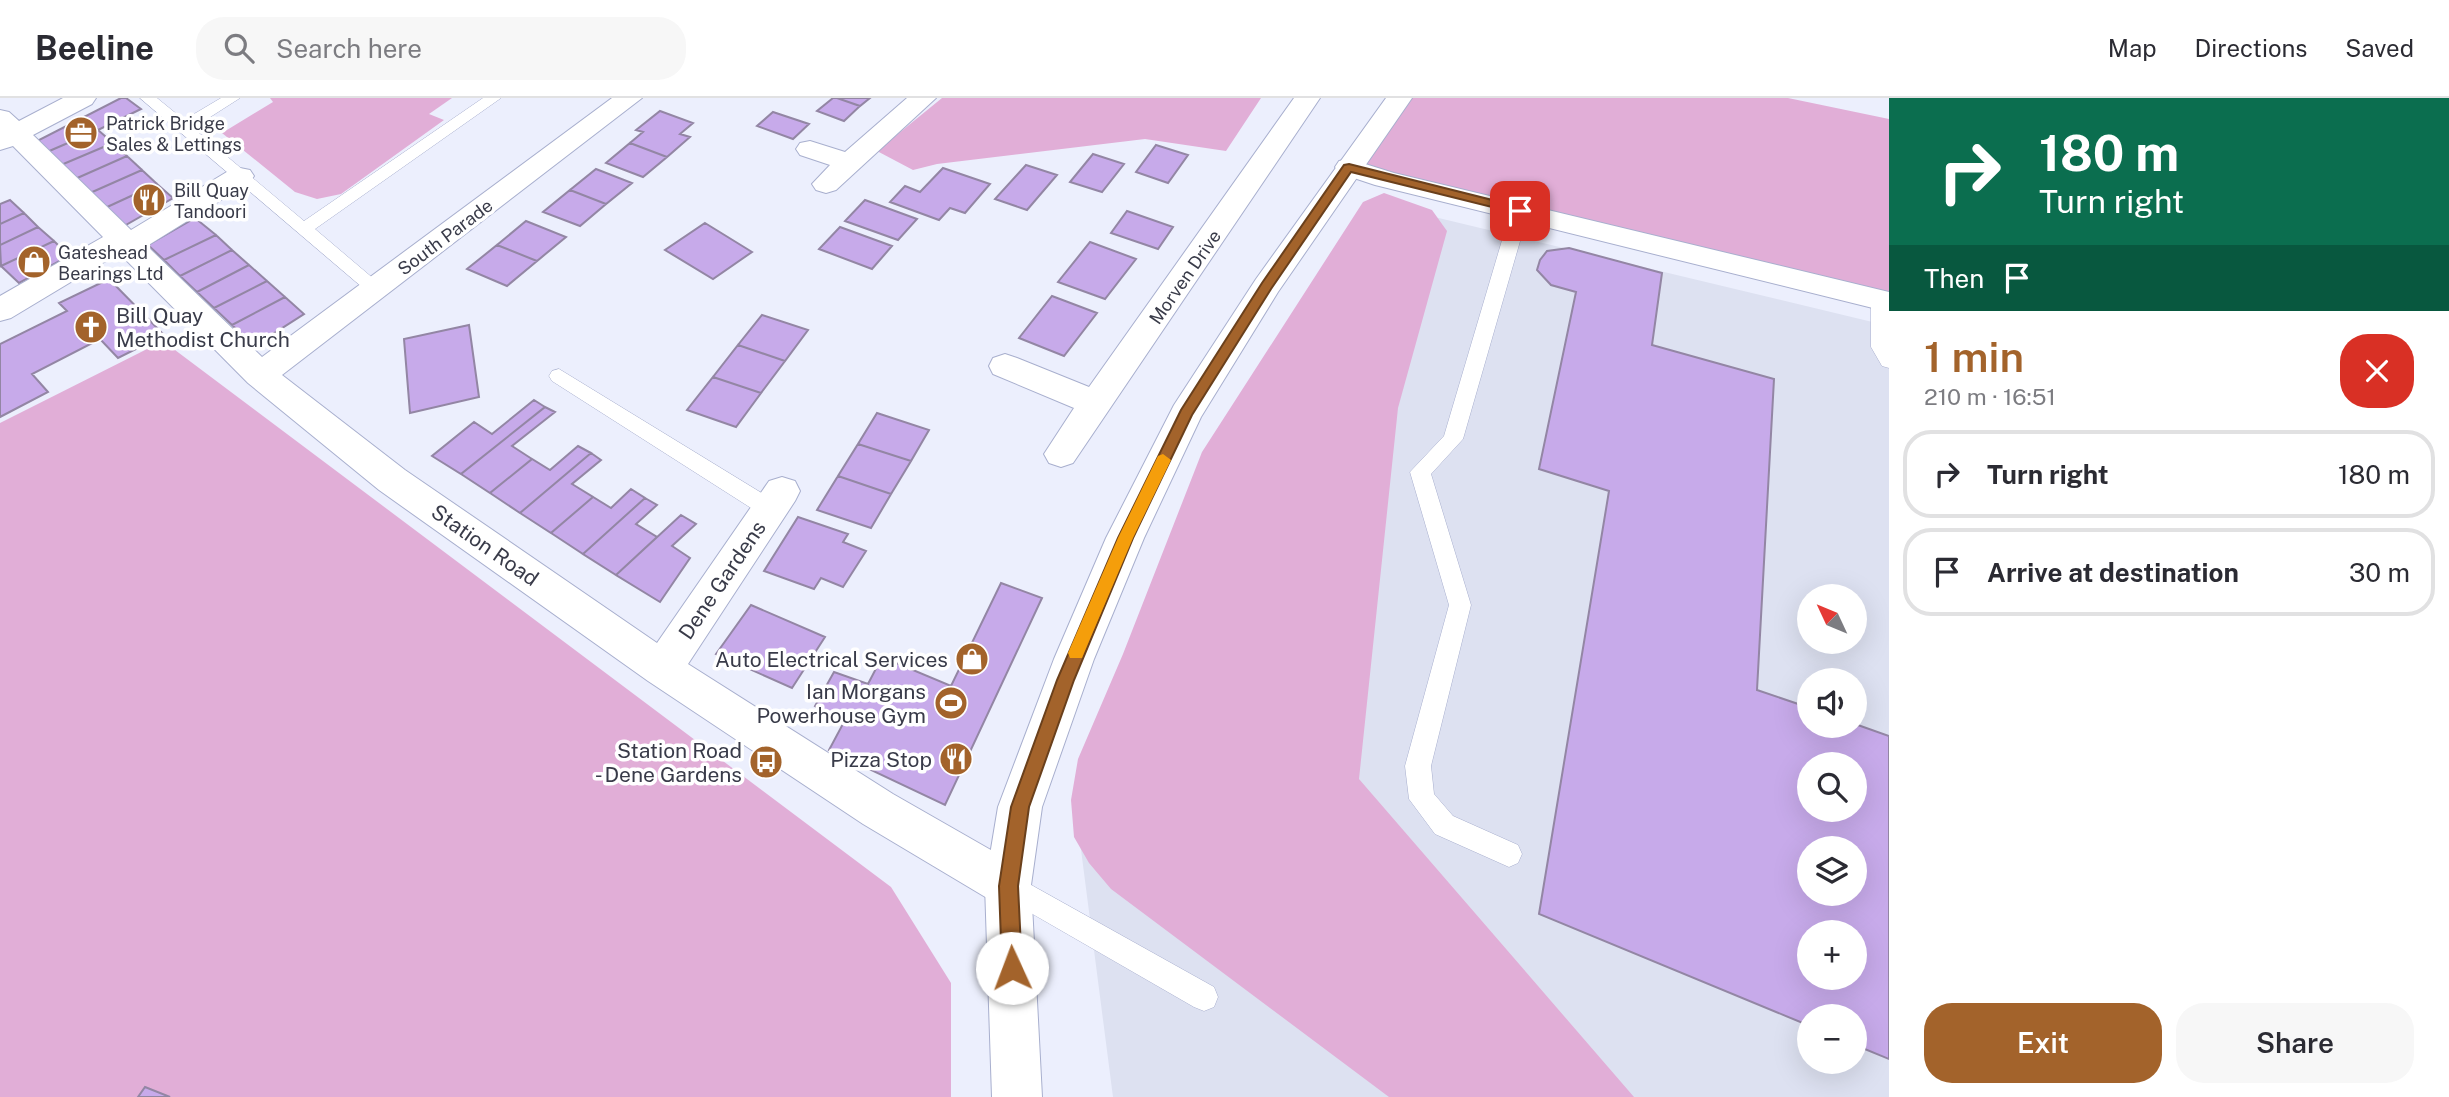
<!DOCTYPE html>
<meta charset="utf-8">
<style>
body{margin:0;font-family:"Public Sans",sans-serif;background:#f7f7f7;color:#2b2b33;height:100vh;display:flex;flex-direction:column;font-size:26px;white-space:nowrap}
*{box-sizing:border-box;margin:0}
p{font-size:23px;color:#7c7c81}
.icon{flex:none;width:38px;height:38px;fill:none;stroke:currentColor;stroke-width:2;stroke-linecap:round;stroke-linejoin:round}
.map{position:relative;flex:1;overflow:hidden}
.details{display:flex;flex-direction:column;background:#fff;width:560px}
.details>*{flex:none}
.guide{background:#0b6e4f;color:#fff;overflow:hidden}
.needle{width:46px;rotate:314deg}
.buttons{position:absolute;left:1797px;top:486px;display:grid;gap:14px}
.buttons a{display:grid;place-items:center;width:70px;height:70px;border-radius:50%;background:#fff;box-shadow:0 7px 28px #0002;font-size:35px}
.pin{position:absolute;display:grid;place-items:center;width:60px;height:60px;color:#fff;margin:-30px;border-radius:14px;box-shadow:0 4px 10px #0006}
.me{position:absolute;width:77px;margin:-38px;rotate:358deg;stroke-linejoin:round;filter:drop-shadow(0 0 5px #0008)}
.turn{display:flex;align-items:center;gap:24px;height:147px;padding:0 35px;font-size:32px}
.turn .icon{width:91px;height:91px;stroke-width:2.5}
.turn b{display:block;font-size:49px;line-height:60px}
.then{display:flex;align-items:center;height:66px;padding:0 35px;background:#0003;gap:14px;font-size:26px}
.round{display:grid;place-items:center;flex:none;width:74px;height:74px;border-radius:28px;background:#f7f7f7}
.head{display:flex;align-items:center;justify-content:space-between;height:119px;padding:0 35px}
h1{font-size:42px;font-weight:600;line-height:52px;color:#a3632b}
.button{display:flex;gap:14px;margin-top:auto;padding:14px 35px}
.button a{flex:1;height:80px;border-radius:28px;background:#a3632b;color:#fff;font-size:28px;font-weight:600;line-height:80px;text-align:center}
.button a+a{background:#f7f7f7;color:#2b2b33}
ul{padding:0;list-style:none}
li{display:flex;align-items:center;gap:21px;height:88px;margin:0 14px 10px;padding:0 21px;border:4px solid #e1e1e2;border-radius:28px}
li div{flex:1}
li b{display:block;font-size:26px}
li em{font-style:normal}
header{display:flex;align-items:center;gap:42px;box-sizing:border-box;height:98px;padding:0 35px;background:#fff;border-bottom:2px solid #e1e1e2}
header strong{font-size:33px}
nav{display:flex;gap:38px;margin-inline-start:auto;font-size:24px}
.search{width:490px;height:63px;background:#f7f7f7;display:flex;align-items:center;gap:18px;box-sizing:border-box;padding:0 24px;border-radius:28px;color:#7c7c81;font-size:26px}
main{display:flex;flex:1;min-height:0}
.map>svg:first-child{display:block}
.built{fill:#dde1f1;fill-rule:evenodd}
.green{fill:#e1aed7}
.building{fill:#c7aaea;stroke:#9386a4;stroke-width:2;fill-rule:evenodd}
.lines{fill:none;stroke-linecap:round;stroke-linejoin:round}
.lane-casing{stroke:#a8afce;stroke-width:1}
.street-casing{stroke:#a8afce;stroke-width:2}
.primary-casing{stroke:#a8afce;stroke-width:2}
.lane{fill:#fff;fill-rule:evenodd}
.street{fill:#fff;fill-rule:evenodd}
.primary{fill:#fff;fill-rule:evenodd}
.route{fill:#a3632b;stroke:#6a401c;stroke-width:2}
.slow{fill:#f59e0b}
.labels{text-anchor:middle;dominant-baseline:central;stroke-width:7;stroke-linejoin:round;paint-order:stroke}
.far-poi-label{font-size:18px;fill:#393b49;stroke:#fff;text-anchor:start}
.far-street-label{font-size:18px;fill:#393b49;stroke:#fff}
.poi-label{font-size:21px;fill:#393b49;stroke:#fff;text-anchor:end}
.street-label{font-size:21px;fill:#393b49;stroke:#fff}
</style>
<header>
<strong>Beeline</strong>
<div class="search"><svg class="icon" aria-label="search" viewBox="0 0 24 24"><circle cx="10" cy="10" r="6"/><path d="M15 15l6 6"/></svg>Search here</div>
<nav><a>Map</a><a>Directions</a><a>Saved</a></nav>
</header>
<main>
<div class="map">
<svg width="1889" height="999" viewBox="0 0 1889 999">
<rect width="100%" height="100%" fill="#eceffd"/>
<path class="built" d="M1393,109L1889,228V999H1113L1080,744ZM1810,499H1855V544H1810ZM1810,583H1855V628H1810ZM1810,667H1855V712H1810ZM1810,751H1855V796H1810ZM1810,835H1855V880H1810ZM1810,919H1855V964H1810Z"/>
<path class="green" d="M270,0H452L429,16L444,22L341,96L317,101L295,94L222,35L273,4Z
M942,0H1261L1226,53L1145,41L937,66L913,72L877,53Z
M1408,0H1788L1889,21V194L1360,69Z
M1384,95L1432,112L1447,133L1398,310L1359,681L1634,999H1389L1111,791L1089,765L1074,739L1071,702L1078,661L1123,556L1202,354L1363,104Z
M163,243L891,789L951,885V999H0V325Z"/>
<path class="building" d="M121,0H126L141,11L98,32L84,19Z
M833,0H837L860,8L844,23L817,13Z
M837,0H870L860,8Z
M660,13L693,25L680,36L690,39L667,59L630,45L643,34L636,32Z
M773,14L809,26L793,41L757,28Z
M84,19L98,32L47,54L37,43Z
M98,32L113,45L61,67L47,54Z
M113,45L127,58L75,81L61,67Z
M630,45L667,59L643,79L606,65Z
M1156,47L1188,57L1168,85L1136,74Z
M1093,56L1124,66L1102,94L1070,84Z
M127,58L142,72L90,95L75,81Z
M1026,67L1057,77L1027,112L995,101Z
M943,70L990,86L965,115L950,110L939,122L890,104L905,88L920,94Z
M596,71L632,85L606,106L570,92Z
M142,72L157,86L105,110L90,95Z
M157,86L173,100L124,128L105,110Z
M570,92L606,106L580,128L543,114Z
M10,102L24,115L0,126V106Z
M865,102L917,121L898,142L845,123Z
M1127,113L1173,129L1158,151L1111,135Z
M24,115L38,129L0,147V126Z
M195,120L216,137L164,162L148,147Z
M526,123L566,139L537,163L497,147Z
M705,125L752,154L713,181L665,152Z
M38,129L54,143L1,168L0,147Z
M840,129L892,148L872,171L819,151Z
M216,137L232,152L180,178L164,162Z
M54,143L69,158L19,185L1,168Z
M1090,144L1136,161L1105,201L1058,184Z
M497,147L537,163L507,188L467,171Z
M1569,150L1662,175L1652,247L1774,281L1757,592L1810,610V628H1855V626L1889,638V961L1855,947V919H1810V928L1539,816L1609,393L1539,371L1576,194L1551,187L1537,172L1540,162L1547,153ZM1810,667H1855V712H1810ZM1810,751H1855V796H1810ZM1810,835H1855V880H1810Z
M232,152L249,167L197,194L180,178Z
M249,167L267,183L214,210L197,194Z
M109,181L164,237L118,260L100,241L32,276L48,294L0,319V246L67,213L59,205Z
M267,183L285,199L232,227L214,210Z
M1052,198L1097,215L1064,258L1019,240Z
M285,199L304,216L254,248L232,227Z
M762,217L808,232L785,263L738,247Z
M469,227L479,299L410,315L404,241Z
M738,247L785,263L761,295L713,279Z
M713,279L761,295L736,329L687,312Z
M534,302L545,309L461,376L432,358L474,324L492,336Z
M545,309L555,314L512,348L532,361L490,395L461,376Z
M877,315L929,332L911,363L858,346Z
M858,346L911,363L891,396L838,378Z
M578,348L591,355L520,415L490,395L532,361L550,372Z
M591,355L601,362L572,386L593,399L551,435L520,415Z
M838,378L891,396L871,430L817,412Z
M631,391L645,400L583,456L551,435L593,399L611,410Z
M645,400L657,407L636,426L657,439L616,477L583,456Z
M681,417L696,426L672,448L690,460L660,504L616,477Z
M798,419L848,436L843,444L866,453L843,489L821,480L814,491L764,473Z
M1001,485L1042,500L945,707L829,652L844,624L815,608L834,574L868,586L882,559L951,588Z
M751,507L825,539L792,590L716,556Z
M145,989L170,999H138Z"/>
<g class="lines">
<defs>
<path id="lane" d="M140,0H157L184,22L221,0H240L193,30L304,123L483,0H501L315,131L381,187L384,191L375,197L369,195Z
M1520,107L1529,112L1463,341L1431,376L1471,507L1431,668L1434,696L1453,718L1518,747L1522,756L1518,765L1509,769L1435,736L1409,701L1405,668L1449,507L1410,374L1444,338L1511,112Z
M1880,196L1889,202V270L1882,268L1871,249V202L1873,198Z
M559,271L778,405L781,411L778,417L770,419L762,417L552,283L549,278L552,273Z
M1008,774L1214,889L1218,899L1214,909L1204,913L1194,909L998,796L995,787L998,778Z"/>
<path id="street" d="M63,0H96L92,6L33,37L131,132L230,72L240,70L250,72L254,78L250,84L147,148L262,259L612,0H642L282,277L405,372L657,545L769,383L782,379L795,383L800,393L795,403L688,566L893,696L1024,771L1031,787L1024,803L1008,809L992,803L863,726L648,583L379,392L248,285L119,155L11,220L0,223V198L103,139L13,48L0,52V12L9,14L19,23Z
M907,0H936L836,92L826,95L816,92L812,86L830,67L800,57L796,51L800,45L810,43L845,54Z
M1294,0H1320L1073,365L1061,369L1049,365L1044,356L1074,310L993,276L989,268L993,260L1005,256L1017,260L1089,289Z
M1349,61L1394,75L1889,194V214L1375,87L1339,75L1335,69L1339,63Z"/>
<path id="primary" d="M1386,0H1412L1278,194L1201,319L1144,440L1094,561L1042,709L1031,787L1042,999H992L985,787L998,709L1054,561L1106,440L1174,307L1256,181Z"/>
</defs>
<use href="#lane" class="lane-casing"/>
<use href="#street" class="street-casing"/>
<use href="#primary" class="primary-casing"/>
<use href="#lane" class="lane"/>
<use href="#street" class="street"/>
<use href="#primary" class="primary"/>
</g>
<path class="route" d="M1349,66L1524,110L1526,113L1520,116L1351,74L1271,191L1192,317L1133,440L1074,582L1029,709L1018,788L1022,870L1019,877L1012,880L1005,877L1002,870L999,788L1011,709L1057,582L1118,440L1181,312L1262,185L1344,67Z"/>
<path class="slow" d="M1163,356L1171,362L1133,440L1084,555L1082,560H1070L1068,555L1118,440L1158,358Z"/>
<defs>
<symbol id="office-disc" viewBox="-11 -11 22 22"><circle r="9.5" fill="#a3632b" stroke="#fff"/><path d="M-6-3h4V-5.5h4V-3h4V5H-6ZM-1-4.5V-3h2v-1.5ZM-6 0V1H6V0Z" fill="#fff"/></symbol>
<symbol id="restaurant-disc" viewBox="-11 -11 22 22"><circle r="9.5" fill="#a3632b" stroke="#fff"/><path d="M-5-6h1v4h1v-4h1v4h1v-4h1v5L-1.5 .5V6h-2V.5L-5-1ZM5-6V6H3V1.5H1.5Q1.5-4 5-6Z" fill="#fff"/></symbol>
<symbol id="shop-disc" viewBox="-11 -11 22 22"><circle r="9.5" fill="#a3632b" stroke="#fff"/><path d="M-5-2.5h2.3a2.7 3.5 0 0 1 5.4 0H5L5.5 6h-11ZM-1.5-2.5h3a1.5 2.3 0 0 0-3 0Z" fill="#fff"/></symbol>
<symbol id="church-disc" viewBox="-11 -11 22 22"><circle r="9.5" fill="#a3632b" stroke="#fff"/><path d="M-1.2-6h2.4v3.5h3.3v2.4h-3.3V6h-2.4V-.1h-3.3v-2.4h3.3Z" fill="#fff"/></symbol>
<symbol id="stadium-disc" viewBox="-11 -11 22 22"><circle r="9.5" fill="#a3632b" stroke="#fff"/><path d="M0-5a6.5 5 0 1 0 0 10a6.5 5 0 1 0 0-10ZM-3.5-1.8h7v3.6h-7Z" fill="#fff"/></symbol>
<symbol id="bus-disc" viewBox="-11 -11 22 22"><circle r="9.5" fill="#a3632b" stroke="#fff"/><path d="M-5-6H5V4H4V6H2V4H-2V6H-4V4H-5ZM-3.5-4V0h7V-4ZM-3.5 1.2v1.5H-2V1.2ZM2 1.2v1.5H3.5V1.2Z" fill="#fff"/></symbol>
</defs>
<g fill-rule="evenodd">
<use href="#office-disc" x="62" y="16" width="38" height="38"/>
<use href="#restaurant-disc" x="130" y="83" width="38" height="38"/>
<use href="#shop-disc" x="15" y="145" width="38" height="38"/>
<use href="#church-disc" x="72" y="210" width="38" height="38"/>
<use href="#shop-disc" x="953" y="542" width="38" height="38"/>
<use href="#stadium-disc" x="932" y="586" width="38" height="38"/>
<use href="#restaurant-disc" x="937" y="642" width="38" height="38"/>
<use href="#bus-disc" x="747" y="645" width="38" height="38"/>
</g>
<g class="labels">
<g class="far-poi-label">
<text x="106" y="25">Patrick Bridge<tspan x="106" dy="21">Sales &amp; Lettings</tspan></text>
<text x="174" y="92">Bill Quay<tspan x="174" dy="21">Tandoori</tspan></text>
<text x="58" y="154">Gateshead<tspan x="58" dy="21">Bearings Ltd</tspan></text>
</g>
<g class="far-street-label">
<text transform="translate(445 139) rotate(-37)">South Parade</text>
<text transform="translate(1185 179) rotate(-55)">Morven Drive</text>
</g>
<g class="poi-label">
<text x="116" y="217" text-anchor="start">Bill Quay<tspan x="116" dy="24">Methodist Church</tspan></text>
<text x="948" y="561">Auto Electrical Services</text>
<text x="926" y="593">Ian Morgans<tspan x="926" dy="24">Powerhouse Gym</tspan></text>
<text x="742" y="652">Station Road<tspan x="742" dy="24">- Dene Gardens</tspan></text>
<text x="932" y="661">Pizza Stop</text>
</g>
<g class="street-label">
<text transform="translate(485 447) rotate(35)">Station Road</text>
<text transform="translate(722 482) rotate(-56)">Dene Gardens</text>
</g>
</g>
</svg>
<div class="buttons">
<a><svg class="needle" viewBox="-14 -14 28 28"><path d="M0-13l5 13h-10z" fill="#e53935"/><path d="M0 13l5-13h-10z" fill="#7c7c81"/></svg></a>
<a><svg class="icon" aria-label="sound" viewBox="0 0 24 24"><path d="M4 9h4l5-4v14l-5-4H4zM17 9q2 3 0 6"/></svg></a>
<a><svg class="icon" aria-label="search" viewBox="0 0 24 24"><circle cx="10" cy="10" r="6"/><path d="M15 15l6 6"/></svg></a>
<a><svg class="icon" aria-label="layers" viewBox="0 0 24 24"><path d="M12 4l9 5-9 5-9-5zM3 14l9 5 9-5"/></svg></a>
<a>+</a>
<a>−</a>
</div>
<div class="pin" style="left:1520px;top:113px;background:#d93025"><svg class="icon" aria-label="arrive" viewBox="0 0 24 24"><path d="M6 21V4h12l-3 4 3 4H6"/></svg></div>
<svg class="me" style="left:1012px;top:870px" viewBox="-20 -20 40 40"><circle r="19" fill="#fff"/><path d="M0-13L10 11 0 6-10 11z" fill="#a3632b"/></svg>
</div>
<section class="details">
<div class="guide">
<div class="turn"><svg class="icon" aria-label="right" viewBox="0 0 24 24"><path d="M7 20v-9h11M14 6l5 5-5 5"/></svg><div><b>180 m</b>Turn right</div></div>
<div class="then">Then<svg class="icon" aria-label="arrive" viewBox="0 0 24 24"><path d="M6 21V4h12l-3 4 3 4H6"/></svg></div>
</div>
<div class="head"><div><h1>1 min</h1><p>210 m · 16:51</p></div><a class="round" style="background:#d93025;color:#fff"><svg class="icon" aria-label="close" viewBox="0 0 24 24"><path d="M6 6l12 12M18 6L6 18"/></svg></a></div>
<ul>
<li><svg class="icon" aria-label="right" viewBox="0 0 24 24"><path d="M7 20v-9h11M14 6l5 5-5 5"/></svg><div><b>Turn right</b></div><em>180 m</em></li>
<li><svg class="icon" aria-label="arrive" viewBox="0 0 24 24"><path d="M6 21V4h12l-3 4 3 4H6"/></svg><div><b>Arrive at destination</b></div><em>30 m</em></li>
</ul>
<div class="button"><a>Exit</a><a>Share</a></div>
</section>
</main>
